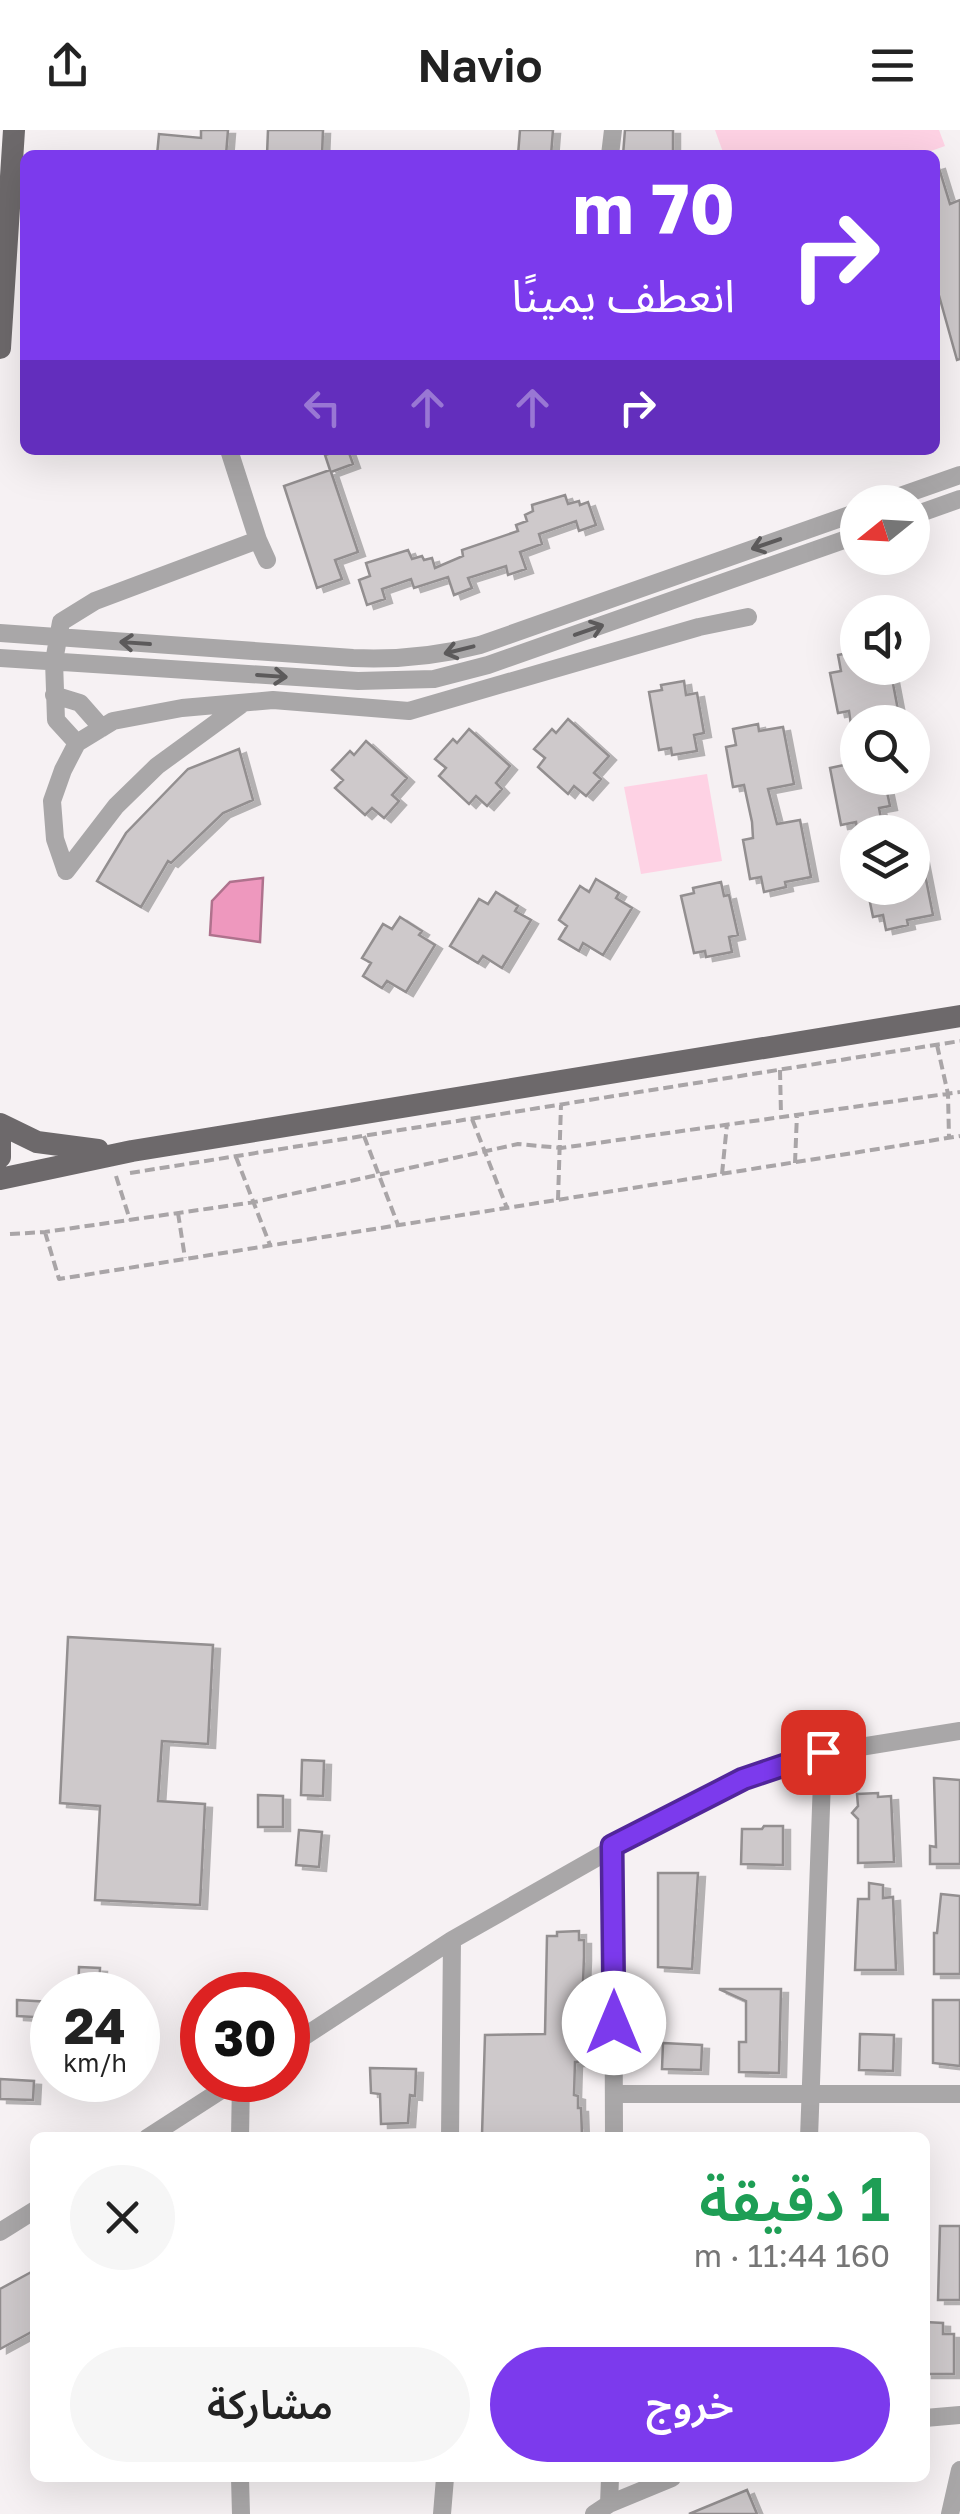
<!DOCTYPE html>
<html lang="ar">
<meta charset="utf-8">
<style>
body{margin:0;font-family:"Golos Text","Noto Sans Arabic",sans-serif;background:#f6f6f6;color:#222;direction:rtl;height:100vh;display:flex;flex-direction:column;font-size:38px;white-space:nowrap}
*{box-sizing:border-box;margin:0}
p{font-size:32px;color:#767676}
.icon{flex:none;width:55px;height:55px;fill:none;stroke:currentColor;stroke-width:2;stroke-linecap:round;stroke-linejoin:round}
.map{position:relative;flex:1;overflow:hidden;direction:ltr}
.panel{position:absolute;left:30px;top:2002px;width:900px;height:350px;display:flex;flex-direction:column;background:#fff;border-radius:15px;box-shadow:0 10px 40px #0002;direction:rtl}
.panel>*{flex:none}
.guide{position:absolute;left:20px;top:20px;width:920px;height:305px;border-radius:15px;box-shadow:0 10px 40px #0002;direction:rtl;background:#7c3aed;color:#fff;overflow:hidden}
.needle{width:65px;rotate:252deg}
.controls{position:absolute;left:840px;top:355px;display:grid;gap:20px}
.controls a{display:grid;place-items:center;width:90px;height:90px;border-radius:50%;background:#fff;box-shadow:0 10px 40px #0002;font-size:50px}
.speed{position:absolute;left:30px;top:1842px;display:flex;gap:20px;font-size:50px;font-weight:700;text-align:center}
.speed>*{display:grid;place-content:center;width:130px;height:130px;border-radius:50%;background:#fff;box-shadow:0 10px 40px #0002;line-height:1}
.speed small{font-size:25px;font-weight:400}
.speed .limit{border:15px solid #d22;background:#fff;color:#111}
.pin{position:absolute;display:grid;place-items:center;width:85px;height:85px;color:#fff;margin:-42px;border-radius:20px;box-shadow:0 5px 15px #0006}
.me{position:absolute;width:110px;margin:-55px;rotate:0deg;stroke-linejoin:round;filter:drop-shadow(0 0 8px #0008)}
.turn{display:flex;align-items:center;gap:35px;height:210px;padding:0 40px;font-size:45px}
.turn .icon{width:130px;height:130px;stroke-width:2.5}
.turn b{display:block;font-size:70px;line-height:85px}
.lanes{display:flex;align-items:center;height:95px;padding:0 40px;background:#0003;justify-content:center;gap:50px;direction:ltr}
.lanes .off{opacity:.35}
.round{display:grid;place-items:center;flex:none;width:105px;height:105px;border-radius:52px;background:#f6f6f6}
.overview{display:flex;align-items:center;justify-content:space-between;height:170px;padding:0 40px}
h1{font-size:60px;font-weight:600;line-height:75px;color:#1e9e55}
.cta{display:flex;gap:20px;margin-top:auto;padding:20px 40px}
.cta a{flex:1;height:115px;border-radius:60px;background:#7c3aed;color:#fff;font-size:40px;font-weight:600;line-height:115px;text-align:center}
.cta a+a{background:#f6f6f6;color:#222}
header{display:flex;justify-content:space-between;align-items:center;height:130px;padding:0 40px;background:#fff;font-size:45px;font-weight:600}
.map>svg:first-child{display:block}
.green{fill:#fed2e4}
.water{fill:#ee98be;stroke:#af728d;stroke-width:2.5}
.building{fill:#cec9cb;stroke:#938f90;stroke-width:2.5;filter:url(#shadow)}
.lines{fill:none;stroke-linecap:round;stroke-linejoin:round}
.path{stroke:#a9a5a7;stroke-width:4;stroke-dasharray:10 5;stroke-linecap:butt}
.minor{stroke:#a9a7a8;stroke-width:18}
.major{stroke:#6d696b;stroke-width:22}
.oneway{stroke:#5c5a5b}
.route-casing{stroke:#51269a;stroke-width:25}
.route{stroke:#7c3aed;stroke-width:18}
</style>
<header><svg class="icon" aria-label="menu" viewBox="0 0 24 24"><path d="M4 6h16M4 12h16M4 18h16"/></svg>Navio<svg class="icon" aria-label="share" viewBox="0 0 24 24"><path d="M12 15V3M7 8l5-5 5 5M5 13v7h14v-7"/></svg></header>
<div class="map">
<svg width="960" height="2384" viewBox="0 0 960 2384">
<defs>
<filter id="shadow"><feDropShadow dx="7" dy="4" stdDeviation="0" flood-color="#0004"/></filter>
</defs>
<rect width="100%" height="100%" fill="#f6f1f3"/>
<path class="green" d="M715,0H939L945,16L920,25H724Z
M707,644L722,731L641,744L624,657Z"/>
<path class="water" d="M263,748L260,812L210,805L212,771L230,752Z"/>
<path class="building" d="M201,0H228L226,25H157L159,4L201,8Z
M268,0H323L322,25H267Z
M520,0H553L551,25H518Z
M625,0H673V25H623Z
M938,35L950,74L960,70V229L957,230L938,162L935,163V36Z
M340,320H348L353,334L331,342L358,422L335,430L342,449L317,458L284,356L330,340L325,325Z
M565,365L568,374L579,371L580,375L588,372L596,395L579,401L576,391L539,404L542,414L520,422L526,439L508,445L506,436L468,448L472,458L454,465L448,447L414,458L411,449L382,459L385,469L367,475L359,450L370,446L366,433L408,420L412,429L422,426L424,430L432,428L435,438L463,426L462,420L518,401L516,395L527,391L525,385L533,381L532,375Z
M858,521V538H890L898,580L873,585L874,591L851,595L849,581L838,583L830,543L841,541L838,525Z
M684,551L686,565L697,563L704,603L694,605L697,621L672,625L671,618L659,620L649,562L662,560L661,555Z
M568,589L609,626L594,643L601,649L586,666L574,656L568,664L538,637L545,628L534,619L552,599L556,603Z
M758,594L759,601L783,597L794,654L768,659L777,694L800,690L811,747L785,752L786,757L764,762L761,747L750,749L743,710L753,708L752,692L744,655L733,657L726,617L736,615L733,599Z
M469,599L510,636L496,653L502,659L487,676L476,666L469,674L439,646L446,638L435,629L453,609L457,613Z
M366,611L407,648L392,665L399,671L384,688L372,678L365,685L335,658L343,650L332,640L350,621L354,625Z
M239,619L253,670L223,683L171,733L168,731L141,777L97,751L126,703L188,639Z
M858,632V648H884L890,676L879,678L882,694L857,699L856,692L841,695L830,638Z
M919,714L933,785L907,790L908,795L886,800L883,785L873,787L867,758H912V715Z
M596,749L619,763L616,768L632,778L603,825L583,813L579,821L559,809L567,796L559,790L580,756L589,762Z
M721,752L724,766L729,765L738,805L729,807L732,822L706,827L705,821L694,823L681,766L694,763L693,758Z
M496,762L518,776L515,781L531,790L502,838L483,826L478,833L450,816L479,769L488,774Z
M400,787L422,801L419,805L435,815L406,862L387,851L382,858L363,846L371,833L362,828L383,794L392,799Z
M68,1507L213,1515L208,1614L162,1611L158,1671L205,1674L200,1775L95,1770L100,1676L60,1673Z
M302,1630L324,1631L323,1666L301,1665Z
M934,1648L960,1650V1734H930V1716L936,1717Z
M878,1663V1667L891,1666L894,1732L858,1733V1689L852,1683L858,1676L857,1664Z
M258,1665L283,1666V1697H258Z
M764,1696H783V1735L741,1734L742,1699H762Z
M299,1700L322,1702L319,1737L296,1735Z
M658,1743H698L692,1839L658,1837Z
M869,1753L883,1755V1768L893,1767L896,1840H855L858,1769H869Z
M941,1764L960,1766V1844H934V1803H937Z
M579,1801V1810H584V1827L581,1904L578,1932H575L574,1965L578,1966V1978H581L582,2005H482L485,1905L545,1904L547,1806H557V1802Z
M79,1837L100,1838L99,1865H78Z
M719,1859H781L779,1943L739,1942V1912H746V1871Z
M17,1870L52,1872V1888L17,1886Z
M933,1870H960V1936L933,1933Z
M860,1904L894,1905L893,1941L859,1940Z
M663,1913L702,1915L701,1940L662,1939Z
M370,1938L416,1939L415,1966L410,1965L408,1993L381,1994L380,1964L371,1963Z
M0,1949L34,1951L33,1970L0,1969Z
M940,2096H960V2170H938Z
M35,2140V2200L0,2219V2159Z
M925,2192L943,2193V2204H954V2244H925Z
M747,2360L757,2384H689Z"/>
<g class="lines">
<path class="path" d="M937,915L948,964L949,1008
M780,940L781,985
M472,989L507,1078
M364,1006L398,1095
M236,1027L270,1115
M795,1033L797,984
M130,1043L960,911
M722,1044L727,994
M116,1046L130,1090
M558,1070L561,975
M178,1083L185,1128
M45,1102L59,1149L960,1006
M10,1104L45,1102L255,1072L518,1014L561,1018L960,962"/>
<path class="minor" d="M610,25L613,0
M229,320L258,410L267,430
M883,372L960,345
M912,386L960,369
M0,503L353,528C397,530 438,526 480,515L858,382
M0,528L358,551L434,549L488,535L858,405
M54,565L80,573L102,598
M77,613L56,590L54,531L61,492L95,471L258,410
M66,741L55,709L52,671L63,640L77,613L113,591L182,578L273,570L409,581L699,497L748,487
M66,741L116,676L157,636L242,574
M613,1716L614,2008
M288,1917L452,1810L700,1669L743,1649L823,1623L960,1601
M615,1964H960
M147,2008L237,1950
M240,2008L241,1950
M450,2008L452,1810
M809,2008L823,1623
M0,2102L35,2080
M925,2288L960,2285
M240,2348L241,2384
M609,2374L610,2348
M442,2384L445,2348
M594,2384L609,2374L672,2348
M950,2384L960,2340"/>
<path class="major" d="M0,218L14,0
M0,994L37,1012L98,1020
M0,1006V1027
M0,1049L132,1021L960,886"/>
</g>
<defs><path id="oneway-shaft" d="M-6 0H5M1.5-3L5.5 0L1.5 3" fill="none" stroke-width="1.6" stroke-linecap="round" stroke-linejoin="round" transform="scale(2.5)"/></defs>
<g class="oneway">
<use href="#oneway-shaft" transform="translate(766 414) rotate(161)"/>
<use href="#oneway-shaft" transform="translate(589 500) rotate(-19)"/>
<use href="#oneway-shaft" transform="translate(135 513) rotate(-176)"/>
<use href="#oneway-shaft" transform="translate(459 520) rotate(166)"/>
<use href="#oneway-shaft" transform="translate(272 546) rotate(4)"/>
</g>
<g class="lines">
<defs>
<path id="route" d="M614,1893L612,1716L743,1649L823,1622"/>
</defs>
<use href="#route" class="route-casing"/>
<use href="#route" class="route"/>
</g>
</svg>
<div class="controls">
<a><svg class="needle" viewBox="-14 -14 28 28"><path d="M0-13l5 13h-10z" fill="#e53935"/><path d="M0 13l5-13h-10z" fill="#767676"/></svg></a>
<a><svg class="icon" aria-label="sound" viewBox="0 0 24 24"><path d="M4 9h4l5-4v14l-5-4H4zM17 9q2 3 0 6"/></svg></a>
<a><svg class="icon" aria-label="search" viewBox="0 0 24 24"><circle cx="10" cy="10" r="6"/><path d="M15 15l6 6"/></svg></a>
<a><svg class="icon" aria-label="layers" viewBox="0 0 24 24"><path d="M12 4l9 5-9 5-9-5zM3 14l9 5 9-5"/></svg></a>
</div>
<div class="speed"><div>24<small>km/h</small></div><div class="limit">30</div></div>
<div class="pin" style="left:823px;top:1622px;background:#d93025"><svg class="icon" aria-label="arrive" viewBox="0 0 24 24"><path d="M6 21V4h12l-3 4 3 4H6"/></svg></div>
<svg class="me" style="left:614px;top:1893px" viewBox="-20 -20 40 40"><circle r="19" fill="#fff"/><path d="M0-13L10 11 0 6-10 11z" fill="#7c3aed"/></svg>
<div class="guide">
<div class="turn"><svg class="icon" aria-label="right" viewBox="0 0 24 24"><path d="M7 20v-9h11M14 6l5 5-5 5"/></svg><div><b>70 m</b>انعطف يمينًا</div></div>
<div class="lanes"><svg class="icon off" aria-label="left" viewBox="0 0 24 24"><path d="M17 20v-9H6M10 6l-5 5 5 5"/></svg><svg class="icon off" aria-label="ahead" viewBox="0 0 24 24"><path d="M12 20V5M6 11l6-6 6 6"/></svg><svg class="icon off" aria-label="ahead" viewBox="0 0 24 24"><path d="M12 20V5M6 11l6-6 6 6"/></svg><svg class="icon" aria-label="right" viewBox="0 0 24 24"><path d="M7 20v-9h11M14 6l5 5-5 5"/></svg></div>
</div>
<section class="panel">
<div class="overview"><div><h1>1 دقيقة</h1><p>160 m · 11:44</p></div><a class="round"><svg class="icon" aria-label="close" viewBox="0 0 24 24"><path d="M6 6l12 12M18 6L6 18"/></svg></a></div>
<div class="cta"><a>خروج</a><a>مشاركة</a></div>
</section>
</div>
